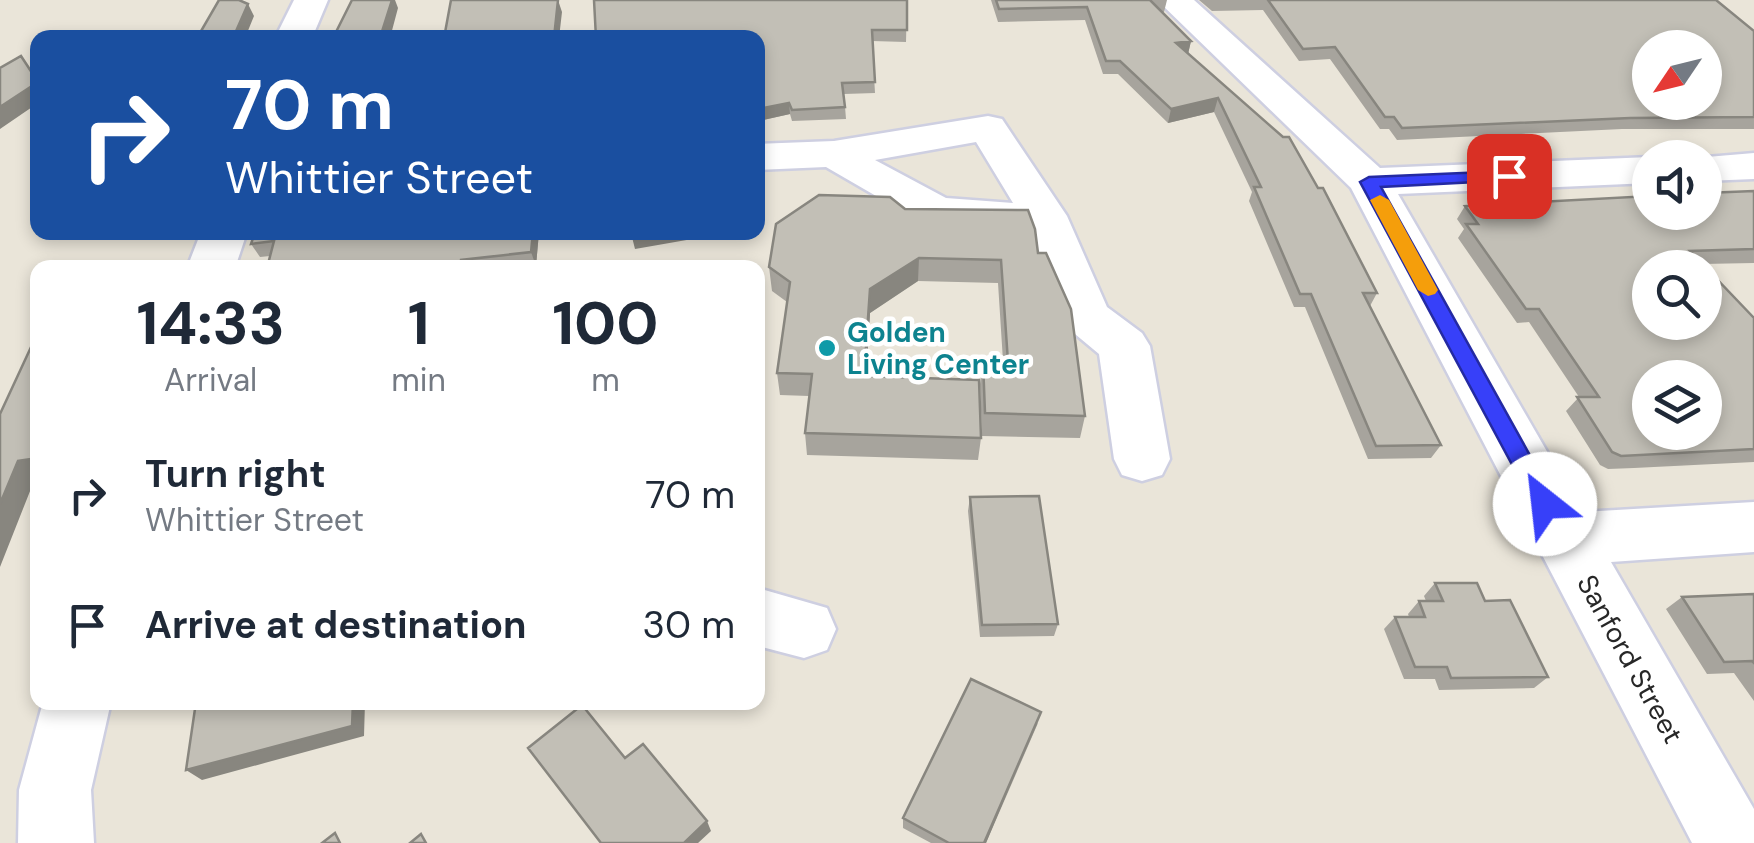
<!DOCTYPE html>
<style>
body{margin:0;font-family:"DM Sans",sans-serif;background:#f6f6f7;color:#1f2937;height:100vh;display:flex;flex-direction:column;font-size:38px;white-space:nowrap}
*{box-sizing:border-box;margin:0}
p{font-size:32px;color:#747a83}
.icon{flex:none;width:55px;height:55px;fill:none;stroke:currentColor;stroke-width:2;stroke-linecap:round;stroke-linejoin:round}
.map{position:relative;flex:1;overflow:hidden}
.drawer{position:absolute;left:30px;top:260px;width:735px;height:450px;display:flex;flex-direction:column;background:#fff;border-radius:20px;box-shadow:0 5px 15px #0003}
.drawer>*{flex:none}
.top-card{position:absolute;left:30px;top:30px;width:735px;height:210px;border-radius:20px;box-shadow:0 5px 15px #0003;background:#1a4fa0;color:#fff;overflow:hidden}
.needle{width:65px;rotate:235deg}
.fabs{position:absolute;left:1632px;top:30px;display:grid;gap:20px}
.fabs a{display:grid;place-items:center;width:90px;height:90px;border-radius:50%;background:#fff;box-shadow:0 5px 15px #0003;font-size:50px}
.pin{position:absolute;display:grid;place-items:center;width:85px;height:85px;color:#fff;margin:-42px;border-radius:20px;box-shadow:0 5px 15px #0006}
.me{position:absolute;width:110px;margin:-55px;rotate:331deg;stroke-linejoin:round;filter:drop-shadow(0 0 8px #0008)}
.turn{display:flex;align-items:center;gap:35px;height:210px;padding:0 30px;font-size:45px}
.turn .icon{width:130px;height:130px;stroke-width:2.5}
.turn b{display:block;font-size:70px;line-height:85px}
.eta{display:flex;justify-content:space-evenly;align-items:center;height:170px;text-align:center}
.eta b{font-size:60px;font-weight:700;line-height:70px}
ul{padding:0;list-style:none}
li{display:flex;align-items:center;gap:30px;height:130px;padding:0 30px}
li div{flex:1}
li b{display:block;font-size:38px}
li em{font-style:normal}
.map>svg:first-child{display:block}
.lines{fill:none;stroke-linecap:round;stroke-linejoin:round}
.minor-casing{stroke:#cecfe1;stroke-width:5}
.minor{fill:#fff;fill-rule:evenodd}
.wall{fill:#a7a49d}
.shaded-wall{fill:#88867f}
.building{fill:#c2bfb6;stroke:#88867f;stroke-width:2.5;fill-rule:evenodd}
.route{fill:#3740f9;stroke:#242aa2;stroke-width:2.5}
.slow{fill:#f59e0b}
.culture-dot{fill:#0f9aa8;stroke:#fff;stroke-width:4}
.labels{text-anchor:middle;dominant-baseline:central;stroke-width:9;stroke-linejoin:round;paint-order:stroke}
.culture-label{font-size:28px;font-weight:bold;fill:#0d838f;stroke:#fff;text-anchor:start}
.street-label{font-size:28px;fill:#272727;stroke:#fff}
</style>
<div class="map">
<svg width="1754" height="843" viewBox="0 0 1754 843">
<rect width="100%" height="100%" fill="#eae5d9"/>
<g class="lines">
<defs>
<path id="minor" d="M294,0H328L312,38H275Z
M1157,0H1194L1380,168L1650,157L1652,158L1650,183L1398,194L1582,512L1754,502V552L1611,562L1754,809V843H1692L1351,188Z
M988,116L1002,119L1067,216L1107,307L1142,333L1150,346L1170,459L1162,475L1142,481L1122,475L1114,459L1099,354L1069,329L1062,317L1023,221C1005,236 944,228 921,222L826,167L758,170V144L834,141ZM976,142L1013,203L946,198L875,160Z
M1754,153V179L1705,181V158H1695Z
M201,232H247L235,268H187Z
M758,588L827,608L836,629L827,650L804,658L758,646Z
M43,702H111L91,790L94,843H18L19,790Z"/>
</defs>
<use href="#minor" class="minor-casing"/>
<use href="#minor" class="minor"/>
</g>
<path class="wall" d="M907,0L906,42L872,41L875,93L844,94L846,119L792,121L790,114L758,121V38Z
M991,0H1167L1164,12H1162L1191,41L1188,54L1377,293L1370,306L1441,445L1431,458L1368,459L1305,307H1294L1249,201L1252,192L1214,112L1168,123L1118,74H1103L1085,20L998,22Z
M1199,0H1716L1754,31V129H1622L1397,140L1389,129H1380L1330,59L1299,61L1263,10L1212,11Z
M1754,191V263L1702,264L1754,318V462L1634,468L1608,469L1600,465L1566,411L1579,397L1529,322L1517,323L1458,238L1464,229L1457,219L1465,206Z
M905,209L1038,253L1085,416L1080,438L982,436L980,384L983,361H1003L998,283L918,281L870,313L866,376L981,438L978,460L807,455L805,433L809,396L780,395L777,373L787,302L772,291L769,267Z
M255,232H539L536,266L518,268H267L270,256L260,257L251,244Z
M970,497L1058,624L1054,636L980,637L968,511Z
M1435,583L1485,601L1548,677L1534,688L1439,690L1435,679H1404L1384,629L1395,617H1409L1408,614L1419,601H1426L1424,596Z
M1754,594V701L1734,673L1707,674L1666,609L1682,597Z
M1038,723L986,843H931L903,828V818Z"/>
<path class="shaded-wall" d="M392,0H395L398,8L390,38H380Z
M558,0L562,12L559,38H554Z
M248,4L254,16L245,38H233Z
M1191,41L1188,54L1176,43Z
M38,82V103L0,129V107Z
M1218,98L1214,112L1168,123L1171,109Z
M789,103L790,114L758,121V109Z
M533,232H539L536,266L531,252Z
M658,232H721V234L635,249L632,237Z
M919,258L918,281L870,313L865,399L864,376L870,289Z
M38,458V476H36L0,567V504L18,461Z
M353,702H365L364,736L202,780L186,770Z
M1041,712L986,843H984Z
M707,821L711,831L698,843H684Z"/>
<path class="building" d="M219,0H239L248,4L233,38H197Z
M352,0H392L380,38H333Z
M451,0H558L554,38H444Z
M594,0H907V30H872L875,82L842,83L845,107L792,110L789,103L758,109V38H596Z
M996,0H1150L1191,41L1176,43L1283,137H1289L1318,188H1323L1377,293H1363L1441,445L1376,446L1311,294H1300L1254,187H1261L1218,98L1171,109L1120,61H1106L1087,7L999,9Z
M1268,0H1716L1754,31V117L1630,118L1402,128L1394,117H1385L1335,47L1303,49ZM1650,48H1705V102H1650Z
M21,56L38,82L0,107V68Z
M1754,191V249L1690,251L1754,318V449L1621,456L1612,452L1577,397H1599L1539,309H1526L1466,224H1478L1465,206L1650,196V212H1705V193ZM1650,268H1705V322H1650ZM1650,378H1705V432H1650Z
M819,195L890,197L905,209L1028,210L1035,229L1038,253H1046L1071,309L1085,416L985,413L983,361L1008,362L1001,260L919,258L870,289L864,376L979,380L981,438L805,433L812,374L777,373L790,282L769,267L776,224Z
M255,232H533L531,252L461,260L460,268H267L274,241L251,244Z
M631,232H658L632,237Z
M38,332V458L18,461L0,504V414Z
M1039,496L1058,624L982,625L970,497Z
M1435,583H1477L1485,601L1510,600L1548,677L1451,678L1447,667H1415L1395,617H1425L1419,601H1443Z
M1754,594V663L1752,661L1724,662L1682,597Z
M971,679L1041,712L984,843H949L903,818Z
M196,702H353L352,726L186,770Z
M582,705L625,758L643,744L707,821L684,843H601L528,748Z
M335,833L340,843H322Z
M421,834L426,843H410Z"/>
<path class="route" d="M1509,171L1518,176L1515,180L1381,187L1557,504L1554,511H1537L1360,182L1369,177Z"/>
<path class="slow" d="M1380,195L1389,200L1438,290L1435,294L1428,296L1418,290L1370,200Z"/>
<circle class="culture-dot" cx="827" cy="348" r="10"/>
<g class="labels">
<g class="culture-label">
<text x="847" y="332">Golden<tspan x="847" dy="32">Living Center</tspan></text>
</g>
<g class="street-label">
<text transform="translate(1630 659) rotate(61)">Sanford Street</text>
</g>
</g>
</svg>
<div class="fabs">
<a><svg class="needle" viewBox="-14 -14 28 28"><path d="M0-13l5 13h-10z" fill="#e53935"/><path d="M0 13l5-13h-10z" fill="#747a83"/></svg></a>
<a><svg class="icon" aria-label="sound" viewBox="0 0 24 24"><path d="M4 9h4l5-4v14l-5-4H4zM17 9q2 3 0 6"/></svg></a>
<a><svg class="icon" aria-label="search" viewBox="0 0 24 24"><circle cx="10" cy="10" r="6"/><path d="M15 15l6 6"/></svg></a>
<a><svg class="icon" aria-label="layers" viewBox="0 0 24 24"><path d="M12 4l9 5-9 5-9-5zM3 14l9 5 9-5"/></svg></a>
</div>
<div class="pin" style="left:1509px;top:176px;background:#d93025"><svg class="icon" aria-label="arrive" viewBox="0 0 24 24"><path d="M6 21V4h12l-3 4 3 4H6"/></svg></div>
<svg class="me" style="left:1545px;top:504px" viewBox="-20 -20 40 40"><circle r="19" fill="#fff"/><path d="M0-13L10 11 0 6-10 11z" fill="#3740f9"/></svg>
<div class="top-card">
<div class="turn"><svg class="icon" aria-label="right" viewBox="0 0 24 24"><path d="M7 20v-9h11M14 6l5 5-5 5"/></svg><div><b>70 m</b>Whittier Street</div></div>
</div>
<section class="drawer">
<div class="eta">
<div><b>14:33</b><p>Arrival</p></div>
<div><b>1</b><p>min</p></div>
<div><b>100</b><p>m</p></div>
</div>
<ul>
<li><svg class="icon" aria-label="right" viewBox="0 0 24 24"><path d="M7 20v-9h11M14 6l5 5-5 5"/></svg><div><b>Turn right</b><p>Whittier Street</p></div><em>70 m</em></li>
<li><svg class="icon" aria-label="arrive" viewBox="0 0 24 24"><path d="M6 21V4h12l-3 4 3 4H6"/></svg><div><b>Arrive at destination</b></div><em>30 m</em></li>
</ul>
</section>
</div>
